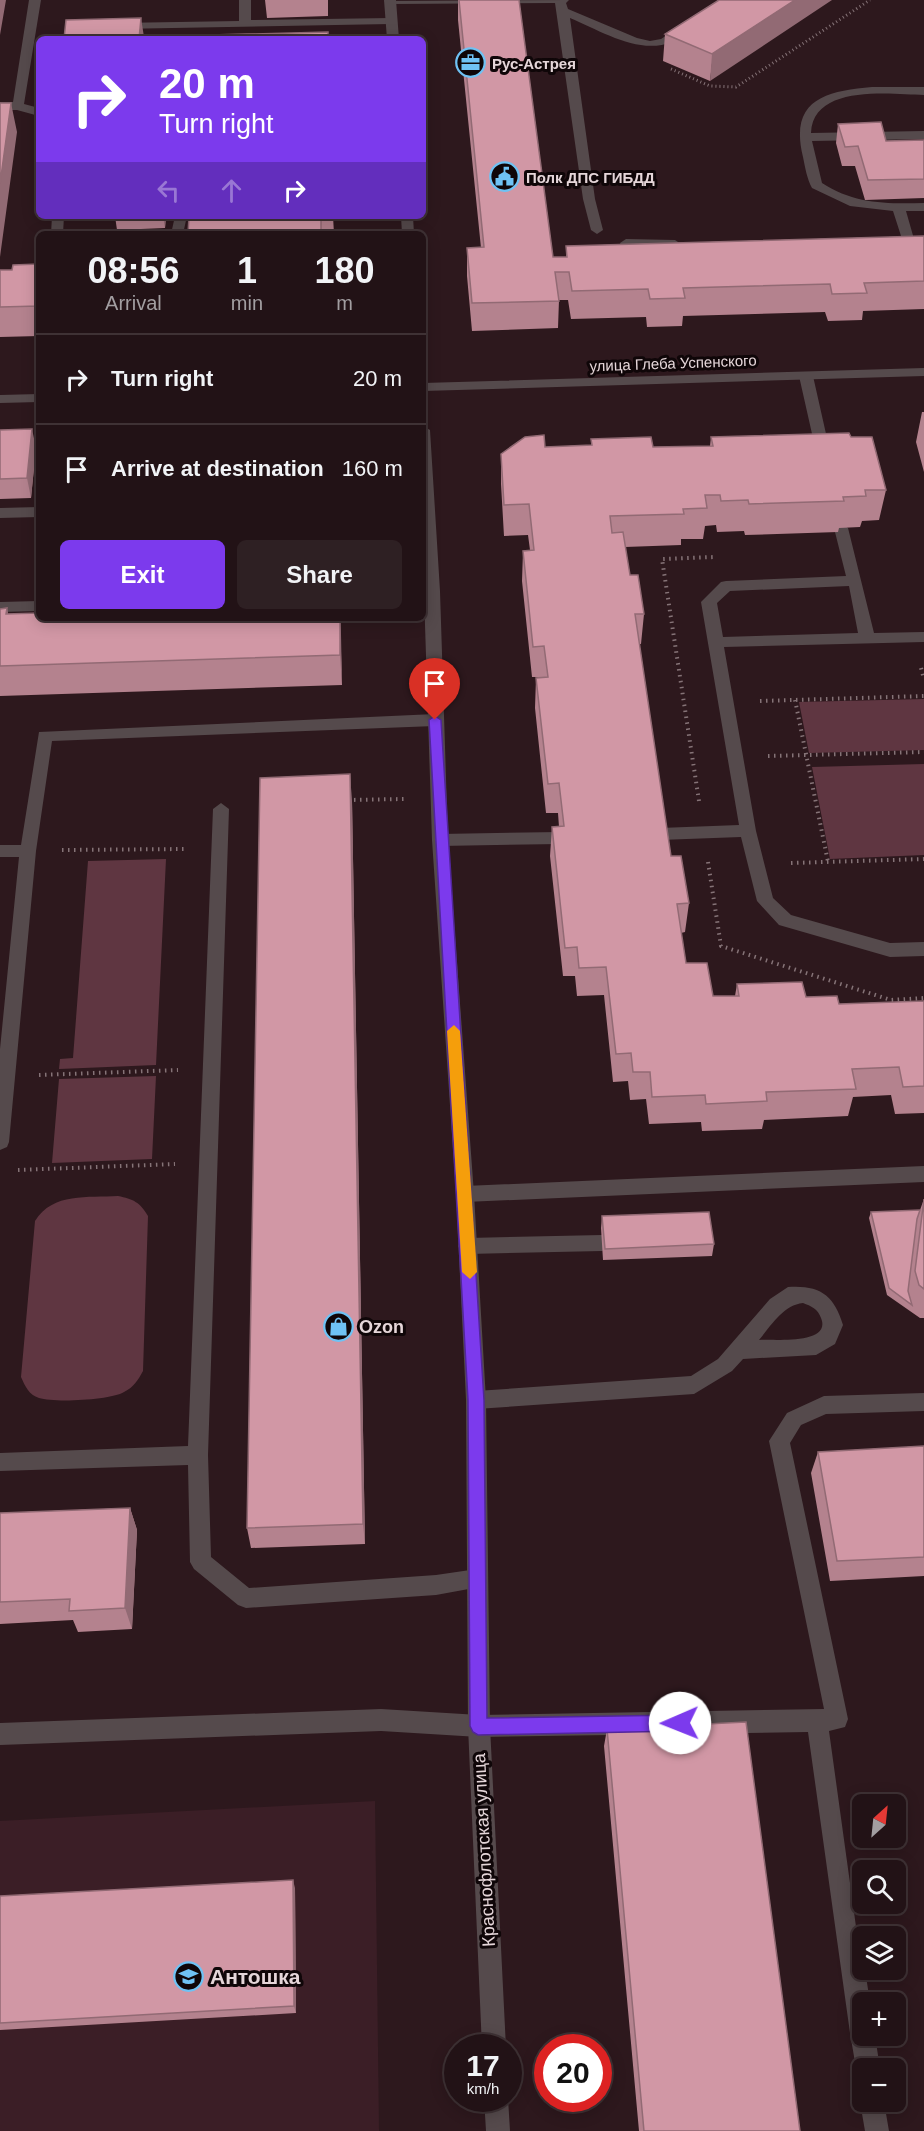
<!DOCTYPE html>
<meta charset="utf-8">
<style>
body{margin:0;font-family:Helvetica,sans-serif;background:#2e2023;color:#f1f3f6;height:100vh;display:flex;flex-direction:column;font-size:22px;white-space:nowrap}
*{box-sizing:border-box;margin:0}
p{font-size:20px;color:#a29ea1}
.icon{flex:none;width:33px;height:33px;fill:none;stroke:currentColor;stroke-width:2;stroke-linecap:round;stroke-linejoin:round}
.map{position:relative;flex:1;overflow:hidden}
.details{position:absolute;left:36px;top:231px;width:390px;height:390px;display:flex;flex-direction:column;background:#221216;border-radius:9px;box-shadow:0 3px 15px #0003,0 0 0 2px #3f3235}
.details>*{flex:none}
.banner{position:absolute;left:36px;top:36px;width:390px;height:183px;border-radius:9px;box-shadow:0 3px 15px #0003,0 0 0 2px #3f3235;background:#7c3aed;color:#fff;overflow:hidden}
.needle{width:39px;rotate:27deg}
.buttons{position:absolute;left:852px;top:1794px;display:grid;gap:12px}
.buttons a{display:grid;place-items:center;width:54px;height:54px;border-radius:9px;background:#221216;box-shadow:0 3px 15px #0003,0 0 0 2px #3f3235;font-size:30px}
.speed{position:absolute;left:444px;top:2034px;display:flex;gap:12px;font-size:30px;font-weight:700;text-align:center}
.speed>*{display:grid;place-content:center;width:78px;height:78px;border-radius:50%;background:#221216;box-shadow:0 3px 15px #0003,0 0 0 2px #3f3235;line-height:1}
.speed small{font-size:15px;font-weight:400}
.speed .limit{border:9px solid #d22;background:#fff;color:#111}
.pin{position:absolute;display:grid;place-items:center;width:51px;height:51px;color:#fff;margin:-62px -26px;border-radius:50% 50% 50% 0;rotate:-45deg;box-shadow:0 0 6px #0007}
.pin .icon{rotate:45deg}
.me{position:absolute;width:66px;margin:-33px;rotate:269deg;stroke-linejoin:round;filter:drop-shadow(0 0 4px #0008)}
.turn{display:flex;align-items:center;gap:21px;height:126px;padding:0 24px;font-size:27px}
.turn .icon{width:78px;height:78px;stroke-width:2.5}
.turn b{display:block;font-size:42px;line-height:51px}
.lanes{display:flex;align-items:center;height:57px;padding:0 24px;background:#0003;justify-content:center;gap:30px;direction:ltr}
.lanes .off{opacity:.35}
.eta{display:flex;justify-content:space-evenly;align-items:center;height:102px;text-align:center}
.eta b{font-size:36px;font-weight:700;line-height:42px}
.button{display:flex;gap:12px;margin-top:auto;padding:12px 24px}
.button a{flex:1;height:69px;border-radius:9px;background:#7c3aed;color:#fff;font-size:24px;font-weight:700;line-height:69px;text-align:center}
.button a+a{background:#2e2023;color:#f1f3f6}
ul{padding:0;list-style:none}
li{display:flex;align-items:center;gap:18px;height:90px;padding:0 24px;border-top:2px solid #3f3235}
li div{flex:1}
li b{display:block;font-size:22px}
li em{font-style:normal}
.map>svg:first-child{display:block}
.built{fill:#3b1e26}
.green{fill:#5f3641}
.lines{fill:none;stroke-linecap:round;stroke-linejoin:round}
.path-far1{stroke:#857377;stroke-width:3;stroke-dasharray:1 3;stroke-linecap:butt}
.path{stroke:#857377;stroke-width:4;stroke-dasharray:1.5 4.5;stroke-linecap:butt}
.lane{fill:#554a4c;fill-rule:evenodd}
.street{fill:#554a4c;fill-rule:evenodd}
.wall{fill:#b4828e}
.shaded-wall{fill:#926a74}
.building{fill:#d197a5;stroke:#926a74;stroke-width:1.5}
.route{fill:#7c3aed;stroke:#51269a;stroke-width:1.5}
.slow{fill:#f59e0b}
.labels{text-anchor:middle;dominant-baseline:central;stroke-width:6;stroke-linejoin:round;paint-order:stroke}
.far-poi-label{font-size:15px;font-weight:bold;fill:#e5d6d9;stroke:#0f0608;text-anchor:start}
.far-street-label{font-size:15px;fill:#e5d6d9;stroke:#0f0608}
.poi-label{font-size:18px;font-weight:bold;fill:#e5d6d9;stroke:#0f0608;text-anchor:start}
.street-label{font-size:18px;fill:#e5d6d9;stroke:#0f0608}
.near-poi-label{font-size:21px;font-weight:bold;fill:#e5d6d9;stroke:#0f0608;text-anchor:start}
</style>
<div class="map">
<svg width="924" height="2131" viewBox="0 0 924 2131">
<rect width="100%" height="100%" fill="#2d181d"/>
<path class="built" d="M375,1801L379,2131H0V1821Z"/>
<path class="green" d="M924,699V750L809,753L799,702Z
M924,764V855L830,859L812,767Z
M166,859L156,1065L59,1069L60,1059L73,1058L88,861Z
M156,1076L152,1159L52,1163L59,1079Z
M118,1196C133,1199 140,1202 148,1216L143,1371C138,1380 134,1387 124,1392C111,1400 55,1403 39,1398C29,1395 25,1386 21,1377L35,1221C53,1192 88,1198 118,1196Z"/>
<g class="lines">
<path class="path-far1" d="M671,69L710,86L736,87L870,0"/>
<path class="path" d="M921,668L924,679
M795,700L828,862
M760,701L924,696
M768,756L924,752
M348,800L404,799
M699,801L662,559L715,557
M62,850L186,849
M708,862L721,946L891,1000L924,998
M791,863L924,859
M39,1075L178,1070
M18,1170L175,1164"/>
<path class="lane" d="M29,0H41L24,104L39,108V116L17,110H0V102H13Z
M239,0H251V20L391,18L397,21L391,24L117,29L111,26L117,23L239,21Z
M569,0L566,3L568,9L637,38L650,41L661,39L681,26L691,28C656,66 608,34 570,18L595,199L603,230L597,234L591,230L583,199L555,3L390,4L384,1Z
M872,87H924V95C890,94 813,84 811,133L924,131V139L812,141L822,183C854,204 887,204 924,203V211H906L914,239L908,243L902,239L893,211L850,206L812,188C807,179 805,167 803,157C789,100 825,91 872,87Z
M52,216H64L63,234H51Z
M175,216H187L183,234H171Z
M626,239L675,240L681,244L675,248L621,246L620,243Z
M806,372L813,376L831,456L824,461L817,456L799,376Z
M39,507V517L0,518V508Z
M841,523L848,528L874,633L924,632V642L724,647L756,831L773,898L791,915L890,943L924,942V956L890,957L779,925L757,901L741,837L660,840L652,834L660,828L739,825L701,602L721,582L726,581L846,576L834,528ZM849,586L858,633L723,637L717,603L730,591Z
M39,601V611L0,612V602Z
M435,714L443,720L435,726L52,741L36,851L9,1142L7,1147L0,1150V1049L19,857H0V845H21L39,732Z
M221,803L229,809L208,1455L211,1557L249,1588L436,1575L477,1569L485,1572L488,1579L485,1586L436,1595L246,1608L238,1605L194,1569L190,1562L188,1465L0,1471V1453L188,1446L213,809Z
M560,832L568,838L560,844L440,846L432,840L440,834Z
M924,1166V1182L465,1202L458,1200L456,1194L458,1188L465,1186Z
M602,1235L609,1237L612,1243L609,1249L602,1251L468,1254L461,1252L458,1246L461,1240L468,1238Z
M788,1287C820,1285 834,1295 843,1325L835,1344L816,1355L743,1359L732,1371L694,1394L476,1409L469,1406L466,1400L469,1394L476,1391L691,1376L718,1359L770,1299ZM803,1303C811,1306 818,1309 821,1318C832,1345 774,1339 759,1340C771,1326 783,1305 803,1303Z
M924,1393V1411L826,1414L801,1425L790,1443L848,1719L845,1727L829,1731L862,1970H865L870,2002H862V2036H875L880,2068H862V2078L856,2068L850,2033L808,1732L479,1737L381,1731L0,1745V1723L381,1709L479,1715L824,1709L769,1441L787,1413L824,1396Z
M862,2095V2102H884L889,2131H865L860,2102Z"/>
<path class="street" d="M384,0H396L399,39H387Z
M401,216H413L414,234H402Z
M924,368V376L423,391V383Z
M39,394V402L0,403V395Z
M423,426L430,430L440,591L448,840L474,1194L486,1400L490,1726L506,2048H482L468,1726L466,1400L456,1194L432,840L423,563Z
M484,2098H508L510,2131H486Z"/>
</g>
<path class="wall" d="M265,0H328V16L267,18Z
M458,0H519L553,257H566V246L924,236V309L863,311L862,320L828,321L825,312L683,316L682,326L647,327L646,317L571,319L568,300H559L558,328L472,331L467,276V248H481L458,20Z
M719,0L710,81L663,61L665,34Z
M838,124L886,141L924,140V198L865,200L855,166H842L836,143Z
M115,216H166L165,228L117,230Z
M189,216H333L334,234H188Z
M39,264V336L0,337V270H12Z
M922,412H924V472L916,442Z
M0,430L36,448L31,498L0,499Z
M711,437H851L886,490L879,520L862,521L860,527L839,528L838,532L745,535L744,531L717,532L716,525L705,526L703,539H681V545L625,547L630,575L644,614L641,644H639L671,856L689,903L685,932L681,933L686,963L713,996H735L737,984L839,1004L924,1001V1113L895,1114L891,1095L853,1097L848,1116L764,1120L762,1129L702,1131L701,1122L649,1124L646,1099L630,1100L628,1081L613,1082L604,995L577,996L575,976H563L550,856L552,827H559L558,813H546L535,708L536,678H543V677H532L522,581L523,551L530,550L528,535L504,536L501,484V454L545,447L591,445V439L653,447L710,446Z
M7,608L8,614L39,618H340L342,685L0,696V609Z
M352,801L365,1544L251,1548L247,1528Z
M924,1199V1318H920L887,1295L869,1218L871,1212L920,1210Z
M602,1216L714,1244L712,1256L603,1260L601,1228Z
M924,1446V1576L830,1581L811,1473L818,1452Z
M130,1508L137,1530L132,1629L78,1632L73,1620L0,1624V1513Z
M607,1729L800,2131H639L604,1746Z
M295,1888L296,2013L0,2030V1896Z"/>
<path class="shaded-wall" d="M0,0H6L0,35Z
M795,0H832L710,81L712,54Z
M141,18L144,37L143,39H139Z
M11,103L17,132L0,257V184Z
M163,216H166L165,228Z
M32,429L36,448L31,498L27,478Z
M340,618L341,634L342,685L340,655Z
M350,774L352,801L365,1544L363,1524Z
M130,1508L137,1530L132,1629L125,1608Z
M293,1880L295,1888L296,2013L294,2006Z"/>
<path class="building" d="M459,0H519L553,257H567L566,246L924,236V281L864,283L867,293L832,294L830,284L683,288L685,298L650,299L648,289L572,291L569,272H555L559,301L472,303L467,248L484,247Z
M719,0H795L712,54L665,34Z
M141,18L139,39H64L66,20Z
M328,32V39H211V35Z
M0,103H11L0,184Z
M881,122L886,141L924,140V179L868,180L858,146L845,147L838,124Z
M189,216H333L321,217V234H188Z
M39,264V306L0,307V270H12L13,265Z
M32,429L27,478L0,479V430Z
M849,433L851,437H872L886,490H865L866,496L843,497L844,501L749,504L748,500L721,501L720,495H705L707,508L683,509L684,514L610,516L612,533L623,532L630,575H638L644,614H635L671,856H681L689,903L677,904L686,963H707L713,996H739L737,984L802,982L806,997L837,996L839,1004L924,1001V1086L903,1087L899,1067L852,1069L856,1089L766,1092L767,1101L706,1104L705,1095L652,1097L650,1072H633L631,1053L616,1054L606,967L579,968L577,947L565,948L552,827L564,826L559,783L548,784L536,678L548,677L544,646L533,647L523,551L534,550L529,504L504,505L501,454L525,437L544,435L545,447L592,445L591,439L651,437L653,447L713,446L711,437Z
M7,608L6,614L39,613V618H340V655L0,666V609Z
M350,774L363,1524L247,1528L260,778Z
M924,1199V1289L919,1285L915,1271Z
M920,1210L917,1219L908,1291L912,1305L889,1288L871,1212Z
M709,1212L714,1244L605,1249L602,1216Z
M924,1446V1557L837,1561L818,1452Z
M130,1508L125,1608L69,1611L70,1599L0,1602V1513Z
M746,1722L800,2131H644L607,1729Z
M293,1880L294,2006L0,2023V1896Z"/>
<path class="route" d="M435,716L441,720L484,1400L487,1718L680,1715L686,1717L689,1723L686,1729L680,1731L478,1735L473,1732L470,1726L468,1400L429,720Z"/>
<path class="slow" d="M454,1025L460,1031L477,1272L470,1279L462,1272L447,1031Z"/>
<defs>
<symbol id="office-ring" viewBox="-11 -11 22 22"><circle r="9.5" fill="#0f0608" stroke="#6fc2f4" stroke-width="1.5"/><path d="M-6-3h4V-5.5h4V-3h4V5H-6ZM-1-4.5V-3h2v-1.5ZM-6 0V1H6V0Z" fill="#6fc2f4"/></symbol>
<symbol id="civic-ring" viewBox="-11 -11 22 22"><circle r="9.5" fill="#0f0608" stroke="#6fc2f4" stroke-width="1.5"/><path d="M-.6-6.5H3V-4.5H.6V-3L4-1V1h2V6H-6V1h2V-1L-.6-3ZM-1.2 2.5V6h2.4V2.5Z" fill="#6fc2f4"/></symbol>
<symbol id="shop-ring" viewBox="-11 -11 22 22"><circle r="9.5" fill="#0f0608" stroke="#6fc2f4" stroke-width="1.5"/><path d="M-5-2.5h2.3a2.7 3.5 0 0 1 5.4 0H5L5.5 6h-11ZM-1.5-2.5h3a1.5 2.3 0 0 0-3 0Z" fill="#6fc2f4"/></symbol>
<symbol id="school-ring" viewBox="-11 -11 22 22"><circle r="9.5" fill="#0f0608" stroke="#6fc2f4" stroke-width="1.5"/><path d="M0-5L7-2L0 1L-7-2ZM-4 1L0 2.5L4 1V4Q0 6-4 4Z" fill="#6fc2f4"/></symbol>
</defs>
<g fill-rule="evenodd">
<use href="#office-ring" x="454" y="46" width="33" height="33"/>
<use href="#civic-ring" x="488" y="160" width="33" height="33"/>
<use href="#shop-ring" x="322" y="1310" width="33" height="33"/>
<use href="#school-ring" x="172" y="1960" width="33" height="33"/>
</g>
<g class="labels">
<g class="far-poi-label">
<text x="492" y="63">Рус-Астрея</text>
<text x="526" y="177">Полк ДПС ГИБДД</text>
</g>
<g class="far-street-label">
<text transform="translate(673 363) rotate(-2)">улица Глеба Успенского</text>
</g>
<g class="poi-label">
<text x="359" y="1327">Ozon</text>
</g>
<g class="street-label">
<text transform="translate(484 1850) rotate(-93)">Краснофлотская улица</text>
</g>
<g class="near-poi-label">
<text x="210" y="1976">Антошка</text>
</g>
</g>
</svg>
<div class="buttons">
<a><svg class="needle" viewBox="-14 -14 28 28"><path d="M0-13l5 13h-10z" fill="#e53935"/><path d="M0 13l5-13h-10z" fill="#a29ea1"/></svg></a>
<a><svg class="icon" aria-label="search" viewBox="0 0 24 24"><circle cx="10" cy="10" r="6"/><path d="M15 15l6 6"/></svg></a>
<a><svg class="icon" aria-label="layers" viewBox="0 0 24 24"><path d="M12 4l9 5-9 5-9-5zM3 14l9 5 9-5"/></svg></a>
<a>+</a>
<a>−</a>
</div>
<div class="speed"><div>17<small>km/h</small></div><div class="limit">20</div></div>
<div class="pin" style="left:435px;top:720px;background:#d93025"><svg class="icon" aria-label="arrive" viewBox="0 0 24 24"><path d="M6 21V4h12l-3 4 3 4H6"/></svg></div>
<svg class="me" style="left:680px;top:1723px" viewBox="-20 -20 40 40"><circle r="19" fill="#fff"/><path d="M0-13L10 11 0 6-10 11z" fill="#7c3aed"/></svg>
<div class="banner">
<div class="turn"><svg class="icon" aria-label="right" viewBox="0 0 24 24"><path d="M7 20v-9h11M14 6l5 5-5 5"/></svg><div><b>20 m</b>Turn right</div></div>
<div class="lanes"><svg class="icon off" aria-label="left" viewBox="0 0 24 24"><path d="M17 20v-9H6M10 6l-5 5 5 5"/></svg><svg class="icon off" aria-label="ahead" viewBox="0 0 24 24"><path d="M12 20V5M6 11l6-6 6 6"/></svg><svg class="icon" aria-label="right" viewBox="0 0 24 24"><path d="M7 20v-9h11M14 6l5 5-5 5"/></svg></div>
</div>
<section class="details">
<div class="eta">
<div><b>08:56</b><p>Arrival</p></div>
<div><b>1</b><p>min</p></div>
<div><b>180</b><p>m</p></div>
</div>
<ul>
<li><svg class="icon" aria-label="right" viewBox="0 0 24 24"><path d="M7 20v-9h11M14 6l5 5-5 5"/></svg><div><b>Turn right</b></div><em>20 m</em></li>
<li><svg class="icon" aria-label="arrive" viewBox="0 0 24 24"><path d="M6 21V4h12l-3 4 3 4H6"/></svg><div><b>Arrive at destination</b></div><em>160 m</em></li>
</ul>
<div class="button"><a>Exit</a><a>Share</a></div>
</section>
</div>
